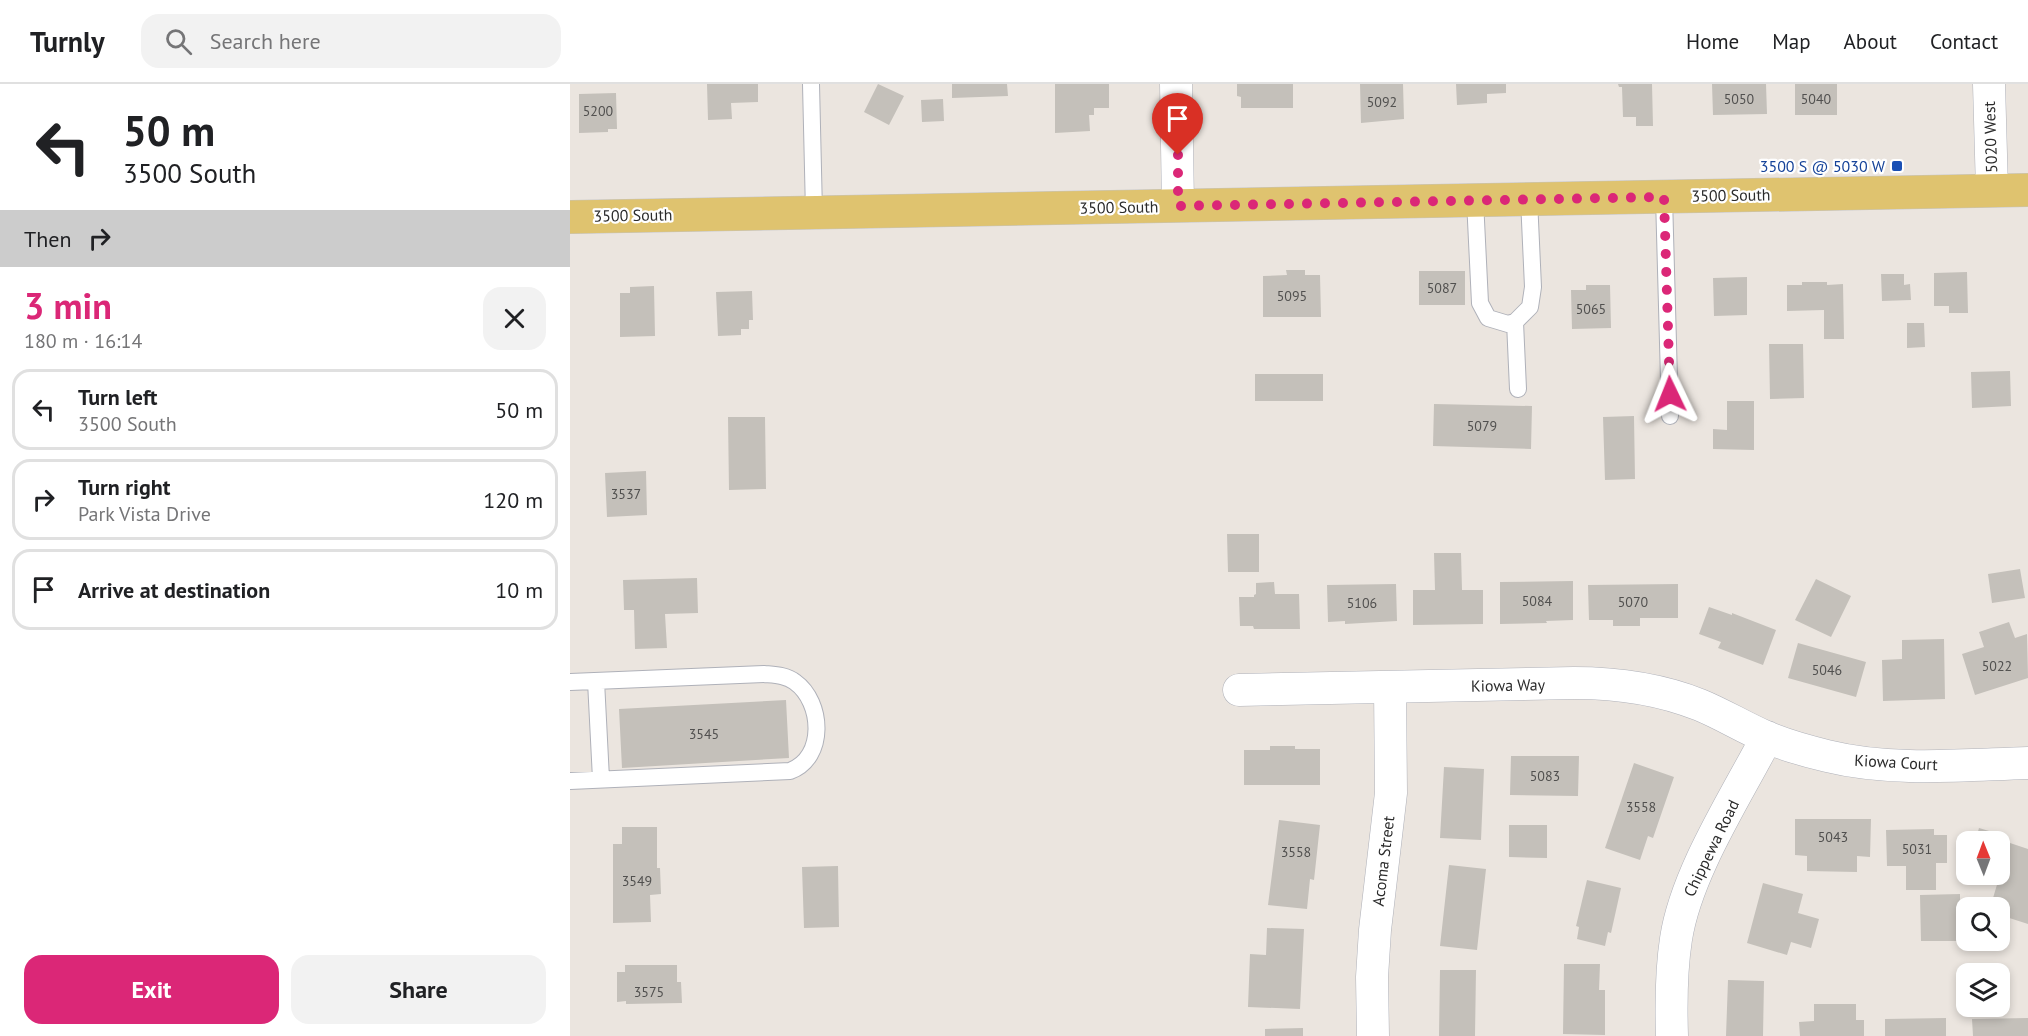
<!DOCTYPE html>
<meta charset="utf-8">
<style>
body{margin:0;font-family:"PT Sans",sans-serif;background:#f2f2f2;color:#202124;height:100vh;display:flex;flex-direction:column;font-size:22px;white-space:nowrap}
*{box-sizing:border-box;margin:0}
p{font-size:20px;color:#757577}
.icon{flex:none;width:33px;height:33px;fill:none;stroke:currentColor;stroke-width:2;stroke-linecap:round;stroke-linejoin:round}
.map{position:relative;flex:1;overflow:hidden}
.details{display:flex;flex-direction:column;background:#fff;width:570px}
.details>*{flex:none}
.top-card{background:#fff;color:#202124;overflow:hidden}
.needle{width:39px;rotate:359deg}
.buttons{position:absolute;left:1386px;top:747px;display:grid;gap:12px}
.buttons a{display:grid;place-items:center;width:54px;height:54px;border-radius:12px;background:#fff;box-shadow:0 3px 9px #0003;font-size:30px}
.pin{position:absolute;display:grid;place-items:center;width:51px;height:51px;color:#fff;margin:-62px -26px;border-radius:50% 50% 50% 0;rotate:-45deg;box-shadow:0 0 6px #0007}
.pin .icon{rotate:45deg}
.me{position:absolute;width:66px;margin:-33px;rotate:358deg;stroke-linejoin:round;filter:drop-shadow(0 0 4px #0008)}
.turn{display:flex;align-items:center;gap:21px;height:126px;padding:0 24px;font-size:27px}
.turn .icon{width:78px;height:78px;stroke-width:2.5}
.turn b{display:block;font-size:42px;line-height:51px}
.then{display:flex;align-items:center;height:57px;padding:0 24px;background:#0003;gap:12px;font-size:22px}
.round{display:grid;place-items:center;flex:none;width:63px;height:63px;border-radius:18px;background:#f2f2f2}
.head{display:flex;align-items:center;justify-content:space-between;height:102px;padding:0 24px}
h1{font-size:36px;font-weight:700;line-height:45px;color:#db2777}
.primary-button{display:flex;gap:12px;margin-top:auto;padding:12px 24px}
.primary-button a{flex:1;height:69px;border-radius:18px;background:#db2777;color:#fff;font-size:24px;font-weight:700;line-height:69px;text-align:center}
.primary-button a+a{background:#f2f2f2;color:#202124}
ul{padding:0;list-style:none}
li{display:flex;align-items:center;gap:18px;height:81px;margin:0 12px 9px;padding:0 12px;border:3px solid #e0e0e0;border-radius:18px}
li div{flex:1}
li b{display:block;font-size:22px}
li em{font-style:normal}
header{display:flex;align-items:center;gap:36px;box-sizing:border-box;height:84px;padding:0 30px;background:#fff;border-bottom:2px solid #e0e0e0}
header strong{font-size:28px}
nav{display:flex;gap:33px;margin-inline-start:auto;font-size:21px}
.search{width:420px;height:54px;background:#f2f2f2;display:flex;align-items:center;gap:15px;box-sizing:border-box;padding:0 21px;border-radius:18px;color:#757577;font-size:22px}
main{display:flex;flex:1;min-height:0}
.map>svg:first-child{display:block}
.building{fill:#c4c0ba}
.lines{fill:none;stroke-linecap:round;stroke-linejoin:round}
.service-casing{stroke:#afb1b9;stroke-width:18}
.minor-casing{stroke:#afb1b9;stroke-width:33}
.primary-casing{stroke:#c4c4c4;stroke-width:34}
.service{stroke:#fff;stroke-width:16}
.minor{stroke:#fff;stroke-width:32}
.primary{stroke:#dfc36f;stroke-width:33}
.route{stroke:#db2777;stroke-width:10;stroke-dasharray:0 18}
.transit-dot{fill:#1a4fb4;stroke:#fff;stroke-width:2}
.labels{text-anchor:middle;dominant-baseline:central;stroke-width:4.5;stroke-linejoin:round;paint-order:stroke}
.number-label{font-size:14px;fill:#51504f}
.street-label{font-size:16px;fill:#2b2b2b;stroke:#fff}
.transit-label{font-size:16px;fill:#164399;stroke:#fff;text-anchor:end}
</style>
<header>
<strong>Turnly</strong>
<div class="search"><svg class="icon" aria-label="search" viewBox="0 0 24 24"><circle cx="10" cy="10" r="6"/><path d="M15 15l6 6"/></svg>Search here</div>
<nav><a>Home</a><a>Map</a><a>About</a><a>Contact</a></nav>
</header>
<main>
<section class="details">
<div class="top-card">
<div class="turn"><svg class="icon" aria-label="left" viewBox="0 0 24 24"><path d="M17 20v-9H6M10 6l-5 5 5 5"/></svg><div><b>50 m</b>3500 South</div></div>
<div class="then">Then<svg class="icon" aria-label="right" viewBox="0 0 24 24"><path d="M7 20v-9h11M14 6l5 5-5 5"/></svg></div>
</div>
<div class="head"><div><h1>3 min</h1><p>180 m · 16:14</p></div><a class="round"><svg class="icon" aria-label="close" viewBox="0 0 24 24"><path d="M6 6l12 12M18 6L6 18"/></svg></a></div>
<ul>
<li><svg class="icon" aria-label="left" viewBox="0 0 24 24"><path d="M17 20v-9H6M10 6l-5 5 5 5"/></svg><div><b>Turn left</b><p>3500 South</p></div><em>50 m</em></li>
<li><svg class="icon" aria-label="right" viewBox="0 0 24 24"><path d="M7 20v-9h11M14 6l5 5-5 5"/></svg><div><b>Turn right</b><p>Park Vista Drive</p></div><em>120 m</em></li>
<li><svg class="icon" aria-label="arrive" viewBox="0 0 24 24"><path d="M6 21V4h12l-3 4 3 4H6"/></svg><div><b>Arrive at destination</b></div><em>10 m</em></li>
</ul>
<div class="primary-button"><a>Exit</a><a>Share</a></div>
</section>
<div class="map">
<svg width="1458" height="952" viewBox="0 0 1458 952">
<rect width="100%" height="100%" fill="#ebe5df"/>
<path class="building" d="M137,0H188V18L161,19L162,35L138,36Z
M308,0L334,12L319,41L294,28Z
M382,0H437L438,12L382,14Z
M485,0H539V24H524V31H519L520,47L485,49Z
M667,0H723V24H671V13L667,12Z
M790,0H833L834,35L791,39Z
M886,0H936V9L917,10V19L887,21Z
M1048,0H1082L1083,42H1066V33H1053L1052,3H1049Z
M1142,0H1196L1197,30L1143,31Z
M1225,0H1267V31H1225Z
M46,9L47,45H38V48L9,49V10Z
M373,15L374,37L352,38L351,16Z
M716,186H735V191H750L751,233H693V192L717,191Z
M849,187H895V221H849Z
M1397,188L1398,229H1379V222H1364V189Z
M1311,190H1334V201L1340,200L1341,216L1312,217Z
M1177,193V231L1144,232L1143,194Z
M1232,198H1257V201L1273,200L1274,255H1254V226L1217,227V201H1232Z
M1016,201H1040L1041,244L1002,245L1001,206H1016Z
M84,202L85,252L50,253V209H60V203Z
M182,207L183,236H179V245H171V251L148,252L146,208Z
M1337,239H1354L1355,263L1337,264Z
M1199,260H1233L1234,314L1200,315Z
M1440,287L1441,322L1402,324L1401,288Z
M685,290H753V317H685Z
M1157,317H1184V366L1143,365V345L1157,346Z
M864,320L962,322L961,365L863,362Z
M1064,332L1065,395L1035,396L1033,333Z
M158,333H195L196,405L159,406Z
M76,387L77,431L37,433L35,389Z
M657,450H689V488H658Z
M864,469H891L892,506H913V540L843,541V506H865Z
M1450,485L1455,514L1422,519L1418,490Z
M127,494L128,529L95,530L97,564L65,565L64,526H54L53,496Z
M1246,495L1281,512L1261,553L1225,536Z
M1003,497V536L976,537L977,539L930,540V498Z
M704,498L705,510H729L730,545H684L683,542H670L669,513H684V511L686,510V499Z
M826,500L827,537L775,540V537L758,538L757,501Z
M1108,500V534H1070V542H1043V536H1019L1018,501Z
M1139,523L1162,531V529L1206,546L1193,581L1148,564L1151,558L1129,550Z
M1439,538L1445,554L1457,550L1458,594L1405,611L1392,570L1414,563L1409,548Z
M1374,555L1375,615L1313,617L1312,576L1332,575V556Z
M1228,559L1296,578L1286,613L1218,594Z
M216,616L219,674L52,684L49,625Z
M700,662H725V665H750V701H674V666H700Z
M941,672H1009L1008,712L940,711Z
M1064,679L1104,693L1083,754L1078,752L1070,776L1035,764Z
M874,683L914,685L911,756L870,754Z
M1225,735H1301L1300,773L1287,772V788L1237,787V772L1225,771Z
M709,736L750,741L744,796L740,795L737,825L698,821Z
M939,741H977V774L939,773Z
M52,743H87V784H90L91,810L80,811L81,838L43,839V760H52Z
M1409,744L1436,752L1434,757L1458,765V840L1430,831V824H1420L1429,794L1418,791L1430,790V758H1405Z
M1364,745V751H1377V779H1366V806H1336V782H1317L1316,746Z
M879,781L916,785L907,866L870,862Z
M268,782L269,843L234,844L232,783Z
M1017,796L1051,804L1041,849L1038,848L1035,862L1007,855L1009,843L1006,842Z
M1193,799L1233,810L1228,829L1249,835L1241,864L1221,858L1217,871L1177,859Z
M1390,810V857H1351L1350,811Z
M697,844L734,845L730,925L678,923L680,870L696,871Z
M994,880H1030L1029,906H1035V951L993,950Z
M55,881H107V898H111L112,919L56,920V917L47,918V888H55Z
M870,886H906L905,952H869Z
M1158,896L1194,897L1193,952H1156Z
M1244,920H1286V936H1294V952H1230L1229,938L1244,937Z
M1376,934V952H1315V935Z
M1458,934V952H1403L1402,935Z
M733,944V952H695V945Z"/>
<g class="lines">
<defs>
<path id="service" d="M241,0L244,128
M1094,113L1100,332
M905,116L910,219L918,234L938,240L945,238L960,223L963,203L959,115
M945,238L948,305
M26,597L31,695
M0,598L194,590C205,591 216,591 225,598C253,618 256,674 220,687L0,697"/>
<path id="minor" d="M606,0L608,121
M1419,0L1422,106
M669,606L1004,599C1047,599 1090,605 1130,621C1152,630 1173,643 1196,653C1215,661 1236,667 1257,672C1322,688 1392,681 1458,679
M803,952L802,893L805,846L821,709L820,603
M1102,952C1101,920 1101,887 1106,855C1116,789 1166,713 1197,653"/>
<path id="primary" d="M0,133L1458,106"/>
</defs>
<use href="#service" class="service-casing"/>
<use href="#minor" class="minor-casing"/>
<use href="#primary" class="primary-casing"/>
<use href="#service" class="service"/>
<use href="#minor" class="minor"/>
<use href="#primary" class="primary"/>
</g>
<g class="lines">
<path class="route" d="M608,71V122L1094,113L1100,310"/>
</g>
<rect class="transit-dot" x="1321" y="76" width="12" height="12" rx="3"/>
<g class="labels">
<g class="number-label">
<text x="1169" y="15">5050</text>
<text x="1246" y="15">5040</text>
<text x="812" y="18">5092</text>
<text x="28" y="27">5200</text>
<text x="872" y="204">5087</text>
<text x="722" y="212">5095</text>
<text x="1021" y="225">5065</text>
<text x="912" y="342">5079</text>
<text x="56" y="410">3537</text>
<text x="967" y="517">5084</text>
<text x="1063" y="518">5070</text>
<text x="792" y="519">5106</text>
<text x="1427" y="582">5022</text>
<text x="1257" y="586">5046</text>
<text x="134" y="650">3545</text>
<text x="975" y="692">5083</text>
<text x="1071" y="723">3558</text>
<text x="1263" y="753">5043</text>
<text x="1347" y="765">5031</text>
<text x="726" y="768">3558</text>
<text x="67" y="797">3549</text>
<text x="79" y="908">3575</text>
</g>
<g class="street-label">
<text transform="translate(1420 53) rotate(-92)">5020 West</text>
<text transform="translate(1161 111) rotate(-1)">3500 South</text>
<text transform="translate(549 123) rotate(-1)">3500 South</text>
<text transform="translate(63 131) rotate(-1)">3500 South</text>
<text transform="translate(938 601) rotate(-1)">Kiowa Way</text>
<text transform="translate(1326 678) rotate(3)">Kiowa Court</text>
<text transform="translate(1141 764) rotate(-64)">Chippewa Road</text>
<text transform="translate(813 777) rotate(-83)">Acoma Street</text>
</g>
<g class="transit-label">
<text x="1315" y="82">3500 S @ 5030 W</text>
</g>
</g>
</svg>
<div class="buttons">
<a><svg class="needle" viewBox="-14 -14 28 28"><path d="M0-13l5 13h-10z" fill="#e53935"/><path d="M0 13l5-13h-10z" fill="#757577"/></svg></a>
<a><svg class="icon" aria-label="search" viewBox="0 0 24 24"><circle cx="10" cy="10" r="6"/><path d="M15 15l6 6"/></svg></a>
<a><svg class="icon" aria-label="layers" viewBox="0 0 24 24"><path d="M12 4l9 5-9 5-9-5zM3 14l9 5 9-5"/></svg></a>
</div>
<div class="pin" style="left:608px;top:71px;background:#d93025"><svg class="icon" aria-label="arrive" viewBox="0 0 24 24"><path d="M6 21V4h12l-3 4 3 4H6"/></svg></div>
<svg class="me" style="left:1100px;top:310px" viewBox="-20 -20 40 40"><path d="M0-17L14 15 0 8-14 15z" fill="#db2777" stroke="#fff" stroke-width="4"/></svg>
</div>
</main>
